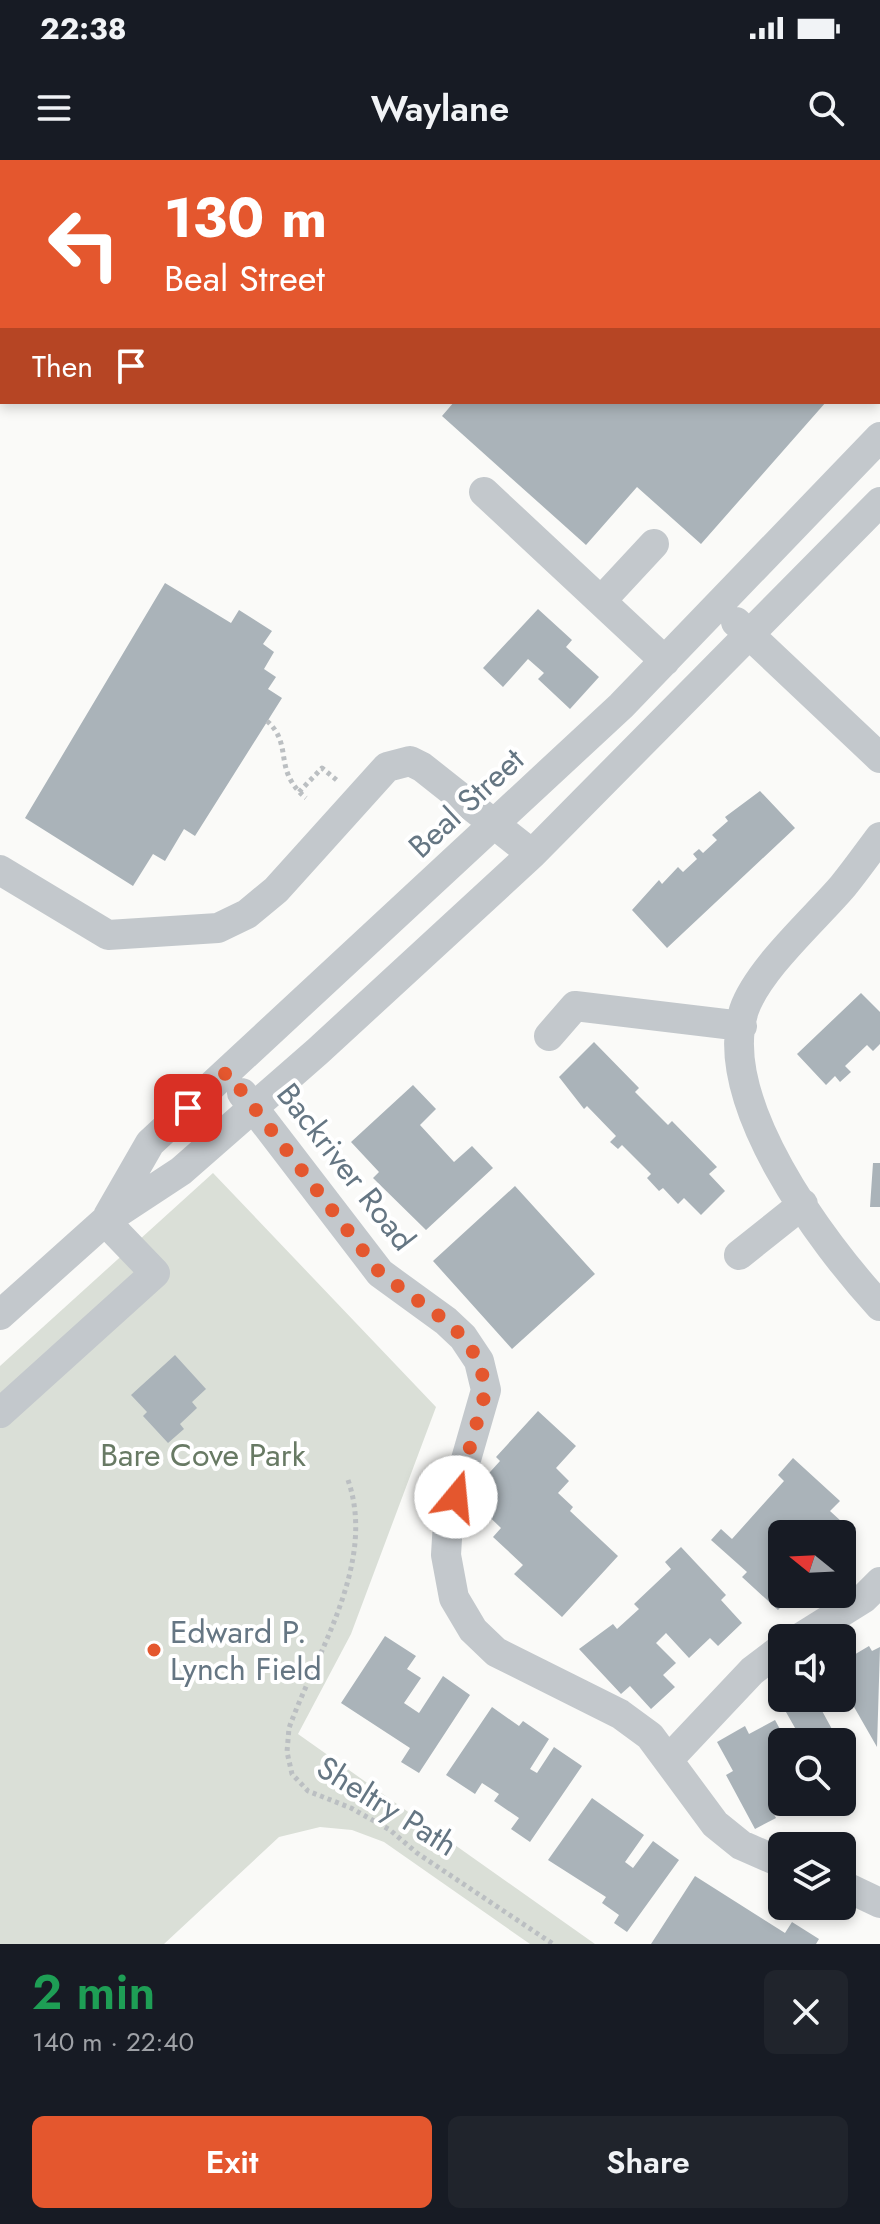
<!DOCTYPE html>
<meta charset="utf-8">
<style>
body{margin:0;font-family:Jost,sans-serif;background:#20242c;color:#f1f3f6;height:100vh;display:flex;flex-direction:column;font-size:30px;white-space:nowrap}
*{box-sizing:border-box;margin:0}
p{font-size:26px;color:#9ea1a6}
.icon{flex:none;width:44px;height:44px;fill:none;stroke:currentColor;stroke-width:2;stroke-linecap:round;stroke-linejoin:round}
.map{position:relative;height:1784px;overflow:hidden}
.sheet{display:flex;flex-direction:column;background:#171b24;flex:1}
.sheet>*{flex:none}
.top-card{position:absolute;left:0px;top:0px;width:880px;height:244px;box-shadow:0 4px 12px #0003;background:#e4572e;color:#fff;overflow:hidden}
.needle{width:52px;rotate:288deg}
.fabs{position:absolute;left:768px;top:1360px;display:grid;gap:16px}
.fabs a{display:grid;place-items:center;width:88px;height:88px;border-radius:12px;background:#171b24;box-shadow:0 4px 12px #0003;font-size:40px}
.pin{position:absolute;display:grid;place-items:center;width:68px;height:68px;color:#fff;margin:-34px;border-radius:16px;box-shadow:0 4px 12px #0006}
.me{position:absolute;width:88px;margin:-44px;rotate:17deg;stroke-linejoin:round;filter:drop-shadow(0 0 6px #0008)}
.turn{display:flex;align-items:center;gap:28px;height:168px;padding:0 32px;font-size:36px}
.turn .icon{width:104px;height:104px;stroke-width:2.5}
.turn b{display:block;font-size:56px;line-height:68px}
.then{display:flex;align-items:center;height:76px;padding:0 32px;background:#0003;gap:16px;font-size:30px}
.round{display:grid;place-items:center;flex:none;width:84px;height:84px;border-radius:12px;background:#20242c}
.headline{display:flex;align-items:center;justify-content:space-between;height:136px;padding:0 32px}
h1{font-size:48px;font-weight:600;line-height:60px;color:#1e9e55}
.action{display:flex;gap:16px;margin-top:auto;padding:16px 32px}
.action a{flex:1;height:92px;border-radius:12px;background:#e4572e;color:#fff;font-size:32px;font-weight:600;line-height:92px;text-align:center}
.action a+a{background:#20242c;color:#f1f3f6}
.status{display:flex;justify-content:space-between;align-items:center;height:56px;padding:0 40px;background:#171b24;direction:ltr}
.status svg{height:22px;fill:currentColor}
header{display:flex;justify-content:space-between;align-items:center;height:104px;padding:0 32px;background:#171b24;font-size:36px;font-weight:600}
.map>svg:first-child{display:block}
.green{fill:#dadfd7}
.building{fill:#aab3b9}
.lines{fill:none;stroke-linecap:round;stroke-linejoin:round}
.path{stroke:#bbbfc2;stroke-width:5;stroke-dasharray:4 4;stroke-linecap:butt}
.minor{stroke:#c3c8cc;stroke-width:30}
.route{stroke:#e4572e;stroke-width:14;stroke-dasharray:0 25.2}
.poi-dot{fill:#e4572e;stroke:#fff;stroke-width:3}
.labels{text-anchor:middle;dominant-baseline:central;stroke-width:8;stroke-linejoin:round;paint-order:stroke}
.street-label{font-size:32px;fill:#657683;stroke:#fff}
.park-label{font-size:32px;fill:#687a64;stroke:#fff}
.poi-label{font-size:32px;fill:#657683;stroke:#fff;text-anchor:start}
</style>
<div class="status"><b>22:38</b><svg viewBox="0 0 49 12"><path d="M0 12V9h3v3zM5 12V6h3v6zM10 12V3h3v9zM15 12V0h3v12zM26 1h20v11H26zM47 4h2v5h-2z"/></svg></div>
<header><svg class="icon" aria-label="menu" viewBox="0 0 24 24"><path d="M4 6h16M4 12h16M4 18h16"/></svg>Waylane<svg class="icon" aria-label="search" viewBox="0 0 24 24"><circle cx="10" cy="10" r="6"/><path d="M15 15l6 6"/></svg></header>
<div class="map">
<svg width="880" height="1784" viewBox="0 0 880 1784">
<rect width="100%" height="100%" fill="#fafaf8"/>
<path class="green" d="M213,1013L436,1247L351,1474L298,1574L595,1784H530L384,1682L352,1670L320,1667L279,1677L164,1784H0V1206Z"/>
<path class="building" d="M454,242H826L701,384L637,327L586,385L442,256Z
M165,423L231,463L239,450L272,471L263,484L274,492L264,509L276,517L268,529L282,538L195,676L184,669L165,701L153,694L133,726L25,658Z
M538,449L572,480L566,487L599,517L570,549L538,519L544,513L528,499L503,527L483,508Z
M760,631L795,668L667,788L632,750L659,720L662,724L678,707L683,712L697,699L693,694L699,689L703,693L717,680L712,675L728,661L725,657Z
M861,833L880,852V884L873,891L867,885L845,906L851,912L840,922L835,916L826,925L797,894Z
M594,882L639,928L635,932L668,965L672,961L717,1007L709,1014L725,1031L701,1055L684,1038L678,1044L663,1028L659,1031L647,1018L651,1014L622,985L618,989L610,982L616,976L587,946L584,949L559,917Z
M413,925L436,949L420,965L454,1002L472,986L493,1008L426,1070L373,1018L379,1012L351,982Z
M873,1003H880V1047H870Z
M515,1026L595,1114L512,1189L433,1101Z
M175,1195L206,1229L192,1242L197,1248L180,1264L184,1269L168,1283L143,1256L147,1252L131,1235Z
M538,1251L576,1286L556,1308L569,1321L558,1333L573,1347L570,1351L618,1396L562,1457L514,1414L523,1405L493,1377L501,1368L476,1344L489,1330L481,1322L500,1301L496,1297Z
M793,1298L840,1341L830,1351L854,1373L842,1386V1374H782V1391L775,1399L782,1406V1434H793L778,1450L742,1417L747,1412L711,1380L721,1369L732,1379L784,1321L778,1315Z
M681,1387L726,1435L721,1440L742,1463L718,1486L710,1478L689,1498L666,1473L656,1483L676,1503L663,1515L675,1527L651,1549L630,1526L621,1534L579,1489L613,1464L617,1469L639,1449L634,1444L671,1409L665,1402Z
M385,1476L416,1496L407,1509L421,1518L404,1543L419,1553L443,1516L470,1535L419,1613L401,1602L410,1588L341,1543Z
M869,1486L872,1491L880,1487L877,1587L846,1533L855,1528L842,1506V1502Z
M795,1538H815L839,1582H803L782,1545Z
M492,1547L519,1566L523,1561L549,1579L530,1609L537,1613L554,1587L582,1606L530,1682L511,1669L519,1658L494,1641L499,1634L482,1623L475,1634L446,1615Z
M775,1560L787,1582H782V1642L771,1648L776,1658L755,1669L726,1615L733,1611L717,1582L745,1566L749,1574Z
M842,1588L856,1613L842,1620Z
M592,1638L644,1675L625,1702L633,1708L653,1681L679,1700L627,1772L614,1763L619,1755L602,1743L606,1737L548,1700Z
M695,1716L785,1773L792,1762L819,1779L816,1784H651Z"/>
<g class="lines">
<path class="path" d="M267,561C294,585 272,610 306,638
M299,632L322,608L339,622
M348,1320C377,1403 317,1491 289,1568L287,1592L292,1614L308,1631L351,1648L390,1670L417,1693L553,1784"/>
<path class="minor" d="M239,0L240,2
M662,0L664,2
M741,0L743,2
M551,2L552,0
M878,190L880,192
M484,332L665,501
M601,441L654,384
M736,462L880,598
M880,677C868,693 856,710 843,726C815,759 758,809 744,850C715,941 822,1083 880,1146
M0,710L108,775L218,768L247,754L276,730L387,607L410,601L422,607L532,694
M549,876L575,846L742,866
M242,933L380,1113L446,1161L463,1177L479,1201L486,1230L448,1362L446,1395L454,1438L473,1470L496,1492L620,1554L650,1576L715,1664L741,1685L782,1703
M108,1056L150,983L621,546L880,277
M739,1095L803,1044
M0,1155L105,1061L181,1011L318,891L532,694L880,342
M0,1253L155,1113L105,1061
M800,1478L864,1438L880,1422
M668,1600L752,1511L782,1488
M842,1725L880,1743"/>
</g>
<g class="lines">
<path class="route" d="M188,948L227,912L380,1113L446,1161L463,1177L479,1201L486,1230L456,1337"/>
</g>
<circle class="poi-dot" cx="154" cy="1490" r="8"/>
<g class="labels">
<g class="street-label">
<text transform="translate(466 643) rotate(-43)">Beal Street</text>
<text transform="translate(346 1007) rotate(52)">Backriver Road</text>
<text transform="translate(387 1646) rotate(32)">Sheltry Path</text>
</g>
<g class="park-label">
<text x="203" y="1295">Bare Cove Park</text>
</g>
<g class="poi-label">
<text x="170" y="1472">Edward P.<tspan x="170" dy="37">Lynch Field</tspan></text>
</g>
</g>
</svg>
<div class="fabs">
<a><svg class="needle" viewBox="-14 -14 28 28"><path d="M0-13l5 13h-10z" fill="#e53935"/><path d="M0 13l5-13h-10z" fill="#9ea1a6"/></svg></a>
<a><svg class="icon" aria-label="sound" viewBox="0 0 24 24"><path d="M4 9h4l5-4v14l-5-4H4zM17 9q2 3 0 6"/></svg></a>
<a><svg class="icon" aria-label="search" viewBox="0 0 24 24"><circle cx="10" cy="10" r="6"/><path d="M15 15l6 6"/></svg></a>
<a><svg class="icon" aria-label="layers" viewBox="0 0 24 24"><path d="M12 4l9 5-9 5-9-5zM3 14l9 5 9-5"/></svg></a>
</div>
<div class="pin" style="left:188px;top:948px;background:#d93025"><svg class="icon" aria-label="arrive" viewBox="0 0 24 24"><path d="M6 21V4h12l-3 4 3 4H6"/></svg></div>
<svg class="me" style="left:456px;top:1337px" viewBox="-20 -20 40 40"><circle r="19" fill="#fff"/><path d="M0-13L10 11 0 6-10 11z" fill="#e4572e"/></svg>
<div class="top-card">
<div class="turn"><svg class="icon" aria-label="left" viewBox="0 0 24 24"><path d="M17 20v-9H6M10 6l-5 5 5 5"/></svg><div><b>130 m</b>Beal Street</div></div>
<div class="then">Then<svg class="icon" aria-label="arrive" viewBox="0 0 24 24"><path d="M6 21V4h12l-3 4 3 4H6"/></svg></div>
</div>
</div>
<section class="sheet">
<div class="headline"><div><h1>2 min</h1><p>140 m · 22:40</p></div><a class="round"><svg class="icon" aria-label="close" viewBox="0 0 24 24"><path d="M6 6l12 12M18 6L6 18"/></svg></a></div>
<div class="action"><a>Exit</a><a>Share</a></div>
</section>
